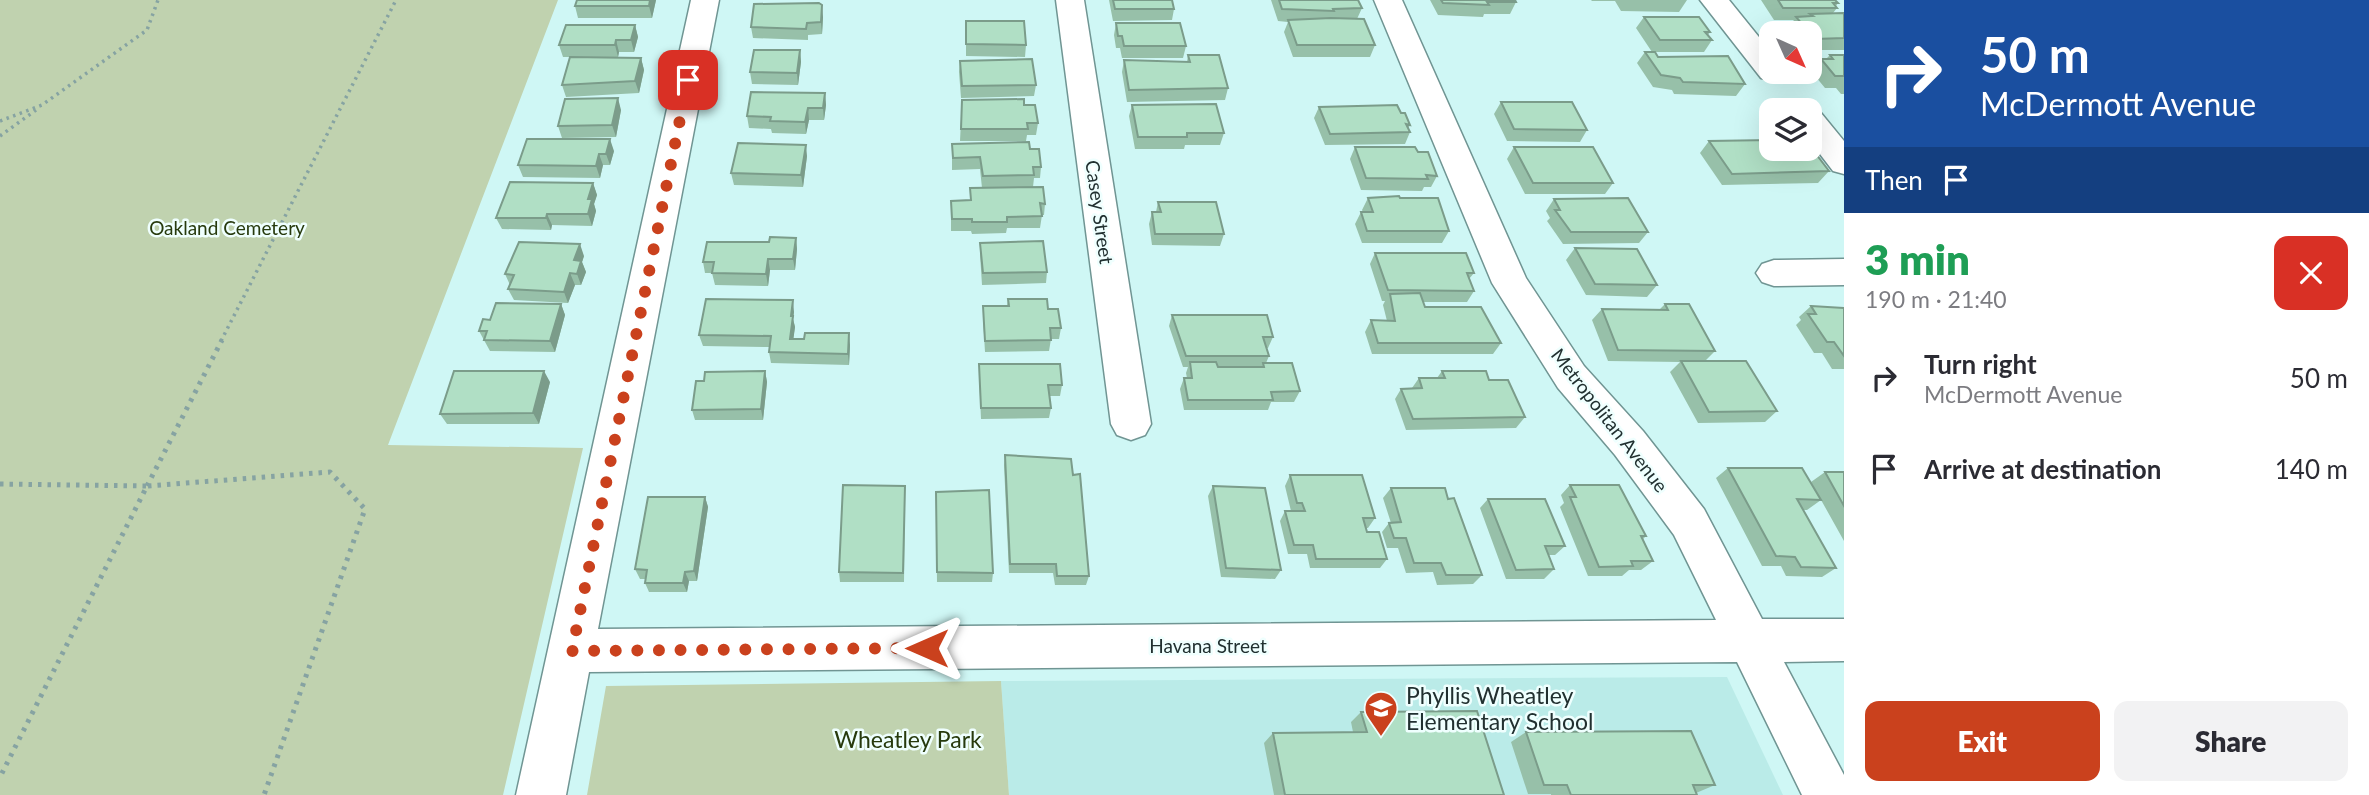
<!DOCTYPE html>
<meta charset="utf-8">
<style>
body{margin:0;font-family:Lato,sans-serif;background:#f2f2f3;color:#2b2b33;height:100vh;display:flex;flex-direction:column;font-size:26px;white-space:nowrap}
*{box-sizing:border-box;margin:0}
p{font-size:23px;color:#7c7c81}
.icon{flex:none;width:38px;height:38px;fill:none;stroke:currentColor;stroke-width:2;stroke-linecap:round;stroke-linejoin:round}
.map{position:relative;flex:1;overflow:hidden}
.panel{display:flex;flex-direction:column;background:#fff;width:525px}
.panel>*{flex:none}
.hud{background:#1a4fa0;color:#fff;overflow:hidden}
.needle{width:46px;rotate:135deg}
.tools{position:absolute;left:1759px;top:21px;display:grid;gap:14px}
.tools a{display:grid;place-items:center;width:63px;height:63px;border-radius:14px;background:#fff;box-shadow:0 7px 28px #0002;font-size:35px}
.pin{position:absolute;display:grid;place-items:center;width:60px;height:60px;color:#fff;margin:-30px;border-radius:14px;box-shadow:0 4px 10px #0006}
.me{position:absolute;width:77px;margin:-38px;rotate:270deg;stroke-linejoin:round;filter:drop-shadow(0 0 5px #0008)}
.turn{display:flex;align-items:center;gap:24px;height:147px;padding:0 21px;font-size:32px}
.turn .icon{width:91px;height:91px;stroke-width:2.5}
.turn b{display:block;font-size:49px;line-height:60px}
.then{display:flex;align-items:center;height:66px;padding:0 21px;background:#0003;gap:14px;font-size:26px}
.round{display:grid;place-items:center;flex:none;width:74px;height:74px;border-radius:14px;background:#f2f2f3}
.overview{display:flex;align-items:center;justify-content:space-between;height:119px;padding:0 21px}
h1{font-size:42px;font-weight:800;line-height:52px;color:#1e9e55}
.action{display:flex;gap:14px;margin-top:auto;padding:14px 21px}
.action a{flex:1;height:80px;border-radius:14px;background:#ca411d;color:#fff;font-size:28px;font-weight:800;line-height:80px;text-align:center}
.action a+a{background:#f2f2f3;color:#2b2b33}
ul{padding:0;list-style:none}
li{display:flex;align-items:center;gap:21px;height:91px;padding:0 21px}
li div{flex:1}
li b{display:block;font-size:26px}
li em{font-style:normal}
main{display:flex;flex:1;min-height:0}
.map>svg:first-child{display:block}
.built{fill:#baebe8}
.green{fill:#c0d2af}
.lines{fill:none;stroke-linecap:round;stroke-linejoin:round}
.minor-casing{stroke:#709593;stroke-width:3}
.path-far1{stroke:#86a3a2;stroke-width:3.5;stroke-dasharray:2.5 4.5;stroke-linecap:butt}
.path{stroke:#86a3a2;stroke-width:5;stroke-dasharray:3.5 6;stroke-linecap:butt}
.minor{fill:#fff;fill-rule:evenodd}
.wall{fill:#97c0a9}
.shaded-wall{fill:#7b9c8a}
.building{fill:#b0dfc5;stroke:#7b9c8a;stroke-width:2}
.route{stroke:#ca411d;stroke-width:12;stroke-dasharray:0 21.6}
.labels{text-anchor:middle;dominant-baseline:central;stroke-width:5;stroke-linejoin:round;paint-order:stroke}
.street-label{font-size:19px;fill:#213030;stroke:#effffe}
.park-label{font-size:19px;fill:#273a0d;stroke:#effffe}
.near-poi-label{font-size:23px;fill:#213030;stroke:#effffe;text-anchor:start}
.near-park-label{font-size:23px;fill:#273a0d;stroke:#effffe}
</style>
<main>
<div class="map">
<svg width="1844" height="795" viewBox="0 0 1844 795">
<rect width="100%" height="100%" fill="#cff7f5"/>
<path class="built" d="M1727,677L1783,795H1009L1001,681Z"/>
<path class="green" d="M0,0H558L388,445L583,448L503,795H0Z
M1001,681L1009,795H587L606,686Z"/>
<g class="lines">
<defs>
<path id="minor" d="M691,0H719L598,629L1716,620L1674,535L1615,455L1558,388L1492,283L1374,0H1402L1526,278L1584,366L1643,431L1704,509L1762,619H1844V661L1784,662L1844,775V795H1802L1737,662L589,672L566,795H516Z
M1056,0H1084L1151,424L1145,435L1131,440L1117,435L1111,424Z
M1700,0H1729L1771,52V72H1785L1781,78L1771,80L1761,78Z
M1809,110H1810L1821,113L1844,141V174L1833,171L1810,141Z
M1844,259V285L1774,286L1762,282L1756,273L1762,264L1774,260Z"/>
</defs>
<use href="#minor" class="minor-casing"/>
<path class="path-far1" d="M0,121L42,105L147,30L158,0
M0,136L36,110
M221,341L396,0"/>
<path class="path" d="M0,484L147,486L0,777
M147,486L222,340
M148,486L330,472L365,509L264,795"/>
<use href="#minor" class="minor"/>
</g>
<path class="wall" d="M577,0H656L652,18H578L575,6Z
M1109,0H1172L1174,9L1172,20L1113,21Z
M1271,0H1358L1362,8L1357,19L1375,45L1370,57H1293L1284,32L1288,22L1278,21Z
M1430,0H1515L1516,2L1510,14H1484L1483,17L1438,15Z
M1591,0H1687L1679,12L1621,11L1615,1H1592Z
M1761,0H1835L1838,3L1836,6L1837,8L1833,13H1844V50H1810V33H1791L1787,28L1794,20H1774Z
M823,17L822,34L808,35V40L753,38L751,27Z
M1644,17L1710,32L1708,35L1712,40L1704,52H1655L1658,57L1745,84L1736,96L1674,94L1672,90L1653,87L1637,63L1645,52H1652L1636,28Z
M966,21L1026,45L1025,57L966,56Z
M1116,23L1186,46L1183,58H1122L1120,48H1116L1114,35Z
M635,25L638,37L634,52H619L618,57H563L559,45Z
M800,50L801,62L798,85L752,84L750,72Z
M1188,55L1228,88L1225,100L1127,102L1122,72L1124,60L1187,62Z
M1830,55H1844V94H1841L1836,88H1825L1811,71L1821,59H1826Z
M641,58L644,70L639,93L566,97L562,85Z
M960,61L1036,85L1034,96L961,98L959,72Z
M825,93L826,105L824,120H809L806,134L772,133L771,129L749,128L747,116Z
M962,100L1024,105L1038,123L1036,135H1027L1026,141H960Z
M1501,102L1587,130L1580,142L1507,141L1494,114Z
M1132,105L1224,133L1220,145H1185L1184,149H1135L1129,116Z
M1319,107L1401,113L1410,125L1408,129L1410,132L1405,144L1325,145L1314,118Z
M621,110L616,137L562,138L558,126Z
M1709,141L1800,155L1829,171L1818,183L1722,185L1700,153Z
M952,144L1030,149L1041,167L1040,178H1034L1033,187L982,188L980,169L952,170Z
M1355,147L1418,152L1437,176L1431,187H1424L1422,191L1361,190L1350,159Z
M1514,147L1613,183L1605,194H1525L1507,159Z
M614,151L610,165H603L600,178L523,177L518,165Z
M807,156L803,187L734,185L731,173Z
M593,183L597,195L594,204L596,211L592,226L552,225L551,230L502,229L496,218Z
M970,188L1045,204L1044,215H1042L1040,228H1007L1006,233L972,234L971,231H951V201L970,200Z
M1368,198H1400L1449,231L1442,243H1362L1355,224L1361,212H1363L1362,210Z
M1554,199L1648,232L1639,243L1563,244L1547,221L1550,218L1546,211Z
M1158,202L1224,234L1220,246L1152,245L1149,224L1152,212H1156Z
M796,238L797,249L795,270H770L768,286L715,285L712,273H705L703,262L769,242Z
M980,243L1047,272L1046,283L982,285L980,254Z
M1575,248L1657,285L1647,297L1586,295L1566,260Z
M1375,253L1474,273L1469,279L1474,291L1467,302H1423L1425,307L1501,343L1493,354H1372L1365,332L1371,320L1387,321L1383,305L1385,301H1382L1370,264Z
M584,256L582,262L586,272L581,285H575L568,303L514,300L508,289L510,285L505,274Z
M1008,299L1048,309L1061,328L1059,339H1051L1049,351L985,352L983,318V306H1007Z
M561,304L565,315L555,352L490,351L479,331L490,320Z
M1665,304L1715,351L1705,361L1777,411L1765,422L1698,423L1670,372L1680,362L1608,361L1592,320L1602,309H1660Z
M1811,306L1844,308V369H1832L1822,353H1814L1796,325L1801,320L1799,317Z
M794,312L793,319L795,327L793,339L850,345L849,365L771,363L769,352V347L703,346L699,335Z
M1172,315L1273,337L1268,348H1267L1269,356L1266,363L1300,391L1294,402H1271L1268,410H1184L1180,389L1184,378H1187L1186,373L1188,367H1183L1169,326Z
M979,364L1062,385L1060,396H1050L1051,408L1049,418L981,419L979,375Z
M765,371L767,382L763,420H695L692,410L704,381Z
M1442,371L1489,380L1525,417L1516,428L1406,430L1395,399L1401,389L1412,388L1419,378H1437Z
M550,382L539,424H447L440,414Z
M1005,455L1073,475L1089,576L1086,585H1055L1053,573H1009L1004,465Z
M1728,468L1821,500L1807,510H1803L1836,568L1822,577L1786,576L1781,566H1762L1716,478Z
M1825,472H1844V541L1811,482Z
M1290,475L1375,518L1368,528H1366L1367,532L1387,559L1380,568H1310L1307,554H1288L1280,521L1285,511H1291L1285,486Z
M1570,485L1646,536L1643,539L1653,561L1641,570H1629L1622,576H1588L1560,507L1564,503L1561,495Z
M1213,486L1281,570L1275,579L1221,577L1208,496Z
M1391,488L1448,499L1482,575L1473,584L1437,585L1433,572L1406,573L1398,548H1387L1382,532L1389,523H1391L1383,498Z
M936,492L993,573L992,582H937Z
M905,496L904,582H840L839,572Z
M705,497L708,507L697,581H689L687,592H649L645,583V579H640L635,569Z
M1488,499L1565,546L1555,555H1549L1554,569L1544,579H1506L1480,508Z
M1361,712L1504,795H1274L1264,743L1273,733L1353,732L1351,722Z
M1526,732L1715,785L1696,793L1697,795H1551V794H1528L1511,742Z"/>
<path class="shaded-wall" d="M650,0H656L652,18L649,6Z
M822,5L823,17L822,34L821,22Z
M635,25L638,37L634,52L631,40Z
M616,40L619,52L618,57L615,45Z
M800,50L801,62L798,85L797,73Z
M641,58L644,70L639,93L635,81Z
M825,93L826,105L824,120L823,108Z
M618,98L621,110L616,137L612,125Z
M808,108L809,120L806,134L805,122Z
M610,139L614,151L610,165L606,154Z
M806,145L807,156L803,187L801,175Z
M599,154L603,165L600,178L596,166Z
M593,183L597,195L594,204L596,211L592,226L588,214V199Z
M547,214L552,225L551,230L546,218Z
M796,238L797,249L795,270L793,259Z
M580,244L584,256L582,262L586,272L581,285L577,274L574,260Z
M768,259L770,270L768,286L766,274Z
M570,273L575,285L568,303L564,292Z
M793,300L794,312L793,319L795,327L792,350L790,339L791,316Z
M561,304L565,315L555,352L550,341Z
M849,333L850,345L849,365L848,354Z
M544,371L550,382L539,424L533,413Z
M765,371L767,382L763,420L761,409Z
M705,497L708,507L697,581L694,571Z
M685,572L689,581L687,592L683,583Z"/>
<path class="building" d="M577,0H650L649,6H575Z
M1113,0H1172L1174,9H1115Z
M1279,0H1358L1362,8L1333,9L1334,11L1282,9Z
M1441,0H1515L1516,2H1487L1489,5L1443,3Z
M1778,0H1835L1838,3H1833L1837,8H1783Z
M819,3L822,5L821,22L807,23L806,29L751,27L754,4Z
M1844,13V38L1815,39L1796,17L1813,16L1810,14Z
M1644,17H1699L1710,32H1705L1712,40H1660Z
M1331,18L1364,19L1375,45H1297L1288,20Z
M966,21H1024L1026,45L966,44Z
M1116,23H1180L1186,46H1124L1122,36H1118Z
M566,25H635L631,40H616L615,45H559Z
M754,50H800L797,73L750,72Z
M1645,52H1655L1658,57L1728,56L1745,84L1683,82L1680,78L1661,75Z
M1188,55H1219L1228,88L1129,90L1124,60L1190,62Z
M1830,55H1844V76H1835L1821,59H1833Z
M570,57L641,58L635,81L562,85Z
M1032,59L1036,85L962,86L960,61Z
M751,92L825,93L823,108H808L805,122L770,121L771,117L747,116Z
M618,98L612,125L558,126L565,99Z
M1024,99V105H1035L1038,123H1027L1028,129H961L962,100Z
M1501,102H1572L1587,130L1514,129Z
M1216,104L1224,133H1187V137H1138L1132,105Z
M1397,105L1401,113H1405L1410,125L1406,124L1410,132L1330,134L1319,107Z
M527,139H610L606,154H599L596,166L518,165Z
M1771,140V149H1795L1800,155L1816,154L1829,171L1732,174L1709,141Z
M1029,142L1030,149H1039L1041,167H1033L1034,175L983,176L980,157L953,158L952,144Z
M738,143L806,145L801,175L731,173Z
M1355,147H1415L1418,152H1428L1437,176L1426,175L1428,179L1366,178Z
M1514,147H1593L1613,183H1533Z
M510,182L593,183L588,199H592L588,214H547L546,218H496Z
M1043,187L1045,204L1040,203L1042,216L1007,217V222H972V219H952L951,201L971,200L970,188Z
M1399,196L1400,198H1438L1449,231H1367L1361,212H1373L1368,198Z
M1628,198L1648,232H1571L1555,210H1560L1554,199Z
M1158,202H1216L1224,234H1155L1152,212H1161Z
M770,237L796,238L793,259H768L766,274L712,273L714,262H703L707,242H769Z
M1043,241L1047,272L983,273L980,243Z
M519,242L580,244L574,260L581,261L577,274L570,273L564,292L508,289L514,275L505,274Z
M1575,248L1637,249L1657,285L1595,284Z
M1375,253H1466L1474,273H1467L1474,291L1388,290Z
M1420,293L1425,307H1481L1501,343H1378L1371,320L1395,321L1390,294Z
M706,299L793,300L791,316H793L790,339H804L805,333H849L848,354L769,352L771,336L699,335Z
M1008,299H1047L1048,309H1058L1061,328H1050L1051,340L985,341L983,306H1009Z
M496,303L561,304L550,341L484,340L487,331H479L483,319L490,320Z
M1665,304H1689L1715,351L1618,350L1602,309L1668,310Z
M1811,306L1844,308V356L1834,342H1827L1808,314H1816Z
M1172,315H1267L1273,337H1263L1269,356H1186Z
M1681,361H1746L1777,411L1709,412Z
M1190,362H1216L1218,367H1264L1263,363H1292L1300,391L1271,392L1273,400H1188L1184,378H1192Z
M979,364H1060L1062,385H1048L1051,408H981Z
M454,371H544L533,413L440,414Z
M765,371L761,409L692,410L696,381H704L705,372Z
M1442,371H1486L1489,380H1508L1525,417L1413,419L1401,389L1422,388L1419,378H1445Z
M1005,455L1071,459L1073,475L1080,474L1089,576H1057L1056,564H1010Z
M1728,468H1802L1821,500L1797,499L1836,568L1801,567L1795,557L1776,556Z
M1825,472H1844V506Z
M1290,475H1362L1375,518H1363L1367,532H1379L1387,559H1316L1313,545H1294L1285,511H1305L1302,503H1297Z
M843,485L905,486L903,573L839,572Z
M1570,485H1619L1646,536H1641L1653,561H1631L1633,566L1599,567L1570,497H1576Z
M1213,486L1265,488L1281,570L1226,568Z
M1391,488H1445L1448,499L1454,498L1482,575H1446L1441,563H1414L1406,538H1394L1389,523L1401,522Z
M989,490L993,573L937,572L936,492Z
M648,497H705L694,571L685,572L683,583H645L647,570L635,569Z
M1488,499H1545L1565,546H1545L1554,569L1516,570Z
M1477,711L1504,795H1285L1273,733L1367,732L1361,712Z
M1691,731L1715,785H1693L1697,795H1571L1567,785H1544L1526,732Z"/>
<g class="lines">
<path class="route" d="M688,80L572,651L927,648"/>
</g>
<defs>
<symbol id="school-pin" viewBox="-11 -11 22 30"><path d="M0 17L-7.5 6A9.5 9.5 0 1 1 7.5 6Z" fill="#ca411d" stroke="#effffe"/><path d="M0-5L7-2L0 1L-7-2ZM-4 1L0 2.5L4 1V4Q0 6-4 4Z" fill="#fff"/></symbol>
</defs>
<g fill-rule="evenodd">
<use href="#school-pin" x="1362" y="689" width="38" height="52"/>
</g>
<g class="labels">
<g class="street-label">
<text transform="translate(1100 212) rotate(82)">Casey Street</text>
<text transform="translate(1610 420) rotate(52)">Metropolitan Avenue</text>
<text x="1208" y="645">Havana Street</text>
</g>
<g class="park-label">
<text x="227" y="227">Oakland Cemetery</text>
</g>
<g class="near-poi-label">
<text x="1406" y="695">Phyllis Wheatley<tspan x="1406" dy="26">Elementary School</tspan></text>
</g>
<g class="near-park-label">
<text x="908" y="739">Wheatley Park</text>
</g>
</g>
</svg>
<div class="tools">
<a><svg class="needle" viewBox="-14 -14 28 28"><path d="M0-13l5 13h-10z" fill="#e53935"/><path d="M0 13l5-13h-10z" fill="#7c7c81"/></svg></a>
<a><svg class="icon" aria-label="layers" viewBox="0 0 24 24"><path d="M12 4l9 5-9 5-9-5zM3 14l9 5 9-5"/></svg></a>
</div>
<div class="pin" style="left:688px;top:80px;background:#d93025"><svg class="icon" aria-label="arrive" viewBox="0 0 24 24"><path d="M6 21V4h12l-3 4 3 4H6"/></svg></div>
<svg class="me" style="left:927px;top:648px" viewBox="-20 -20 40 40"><path d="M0-17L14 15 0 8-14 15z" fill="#ca411d" stroke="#fff" stroke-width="4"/></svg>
</div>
<section class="panel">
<div class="hud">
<div class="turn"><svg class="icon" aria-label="right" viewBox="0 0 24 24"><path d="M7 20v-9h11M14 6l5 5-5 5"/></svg><div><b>50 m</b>McDermott Avenue</div></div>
<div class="then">Then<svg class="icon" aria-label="arrive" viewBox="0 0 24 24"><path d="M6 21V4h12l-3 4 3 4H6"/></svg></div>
</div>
<div class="overview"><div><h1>3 min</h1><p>190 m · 21:40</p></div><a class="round" style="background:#d93025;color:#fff"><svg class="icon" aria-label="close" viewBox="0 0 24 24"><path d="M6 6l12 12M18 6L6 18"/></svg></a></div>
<ul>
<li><svg class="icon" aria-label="right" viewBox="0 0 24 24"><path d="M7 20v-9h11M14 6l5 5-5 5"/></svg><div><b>Turn right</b><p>McDermott Avenue</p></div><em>50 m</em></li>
<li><svg class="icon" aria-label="arrive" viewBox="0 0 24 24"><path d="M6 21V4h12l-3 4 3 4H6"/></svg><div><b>Arrive at destination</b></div><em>140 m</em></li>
</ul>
<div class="action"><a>Exit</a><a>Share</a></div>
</section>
</main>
